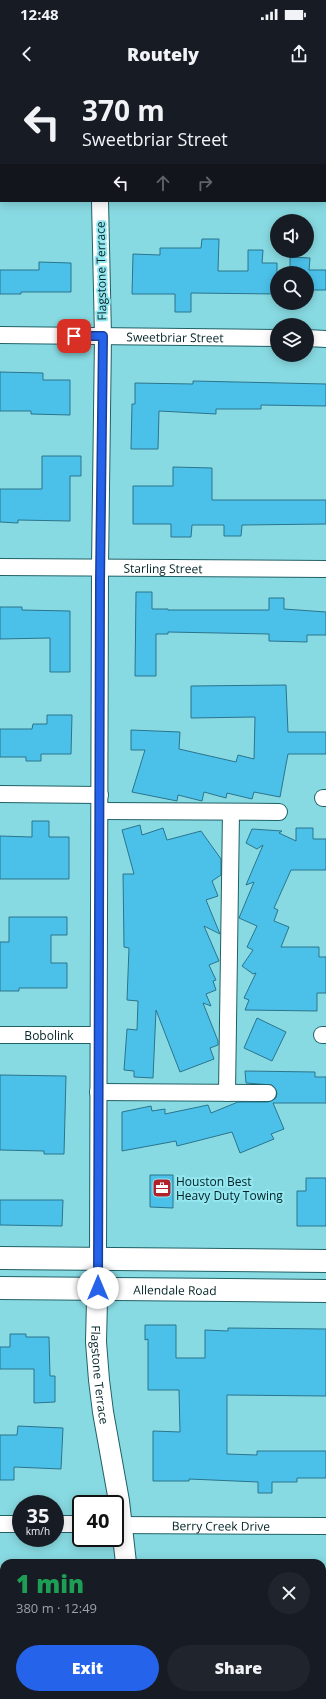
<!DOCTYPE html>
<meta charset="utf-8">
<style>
body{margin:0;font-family:"Open Sans",sans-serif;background:#20242c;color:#f1f3f6;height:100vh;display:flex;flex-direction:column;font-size:15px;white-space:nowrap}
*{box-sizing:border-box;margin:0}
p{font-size:13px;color:#9ea1a6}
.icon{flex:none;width:22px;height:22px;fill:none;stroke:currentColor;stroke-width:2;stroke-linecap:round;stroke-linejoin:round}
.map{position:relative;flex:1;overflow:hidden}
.drawer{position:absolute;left:0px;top:1479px;width:326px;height:140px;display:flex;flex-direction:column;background:#171b24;border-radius:12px 12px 0 0;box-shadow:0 2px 10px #0003}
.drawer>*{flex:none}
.guide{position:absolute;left:0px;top:0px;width:326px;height:122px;box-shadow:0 2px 10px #0003;background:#171b24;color:#f1f3f6;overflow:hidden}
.controls{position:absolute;left:270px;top:134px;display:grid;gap:8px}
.controls a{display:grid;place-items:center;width:44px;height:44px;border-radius:50%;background:#171b24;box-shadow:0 2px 10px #0003;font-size:20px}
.speed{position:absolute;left:12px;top:1415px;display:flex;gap:8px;font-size:20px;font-weight:700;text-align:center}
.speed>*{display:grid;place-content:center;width:52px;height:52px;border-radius:50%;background:#171b24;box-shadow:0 2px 10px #0003;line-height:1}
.speed small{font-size:10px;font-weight:400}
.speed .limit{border:2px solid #111;border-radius:6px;background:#fff;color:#111}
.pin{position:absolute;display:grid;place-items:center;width:34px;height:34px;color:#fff;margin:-17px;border-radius:8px;box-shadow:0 2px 6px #0006}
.me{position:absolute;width:44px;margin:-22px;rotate:0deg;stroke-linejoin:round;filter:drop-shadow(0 0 3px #0008)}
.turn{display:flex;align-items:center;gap:14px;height:84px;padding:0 16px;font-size:18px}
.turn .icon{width:52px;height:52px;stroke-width:2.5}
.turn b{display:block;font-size:28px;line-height:34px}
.lanes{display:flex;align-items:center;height:38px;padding:0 16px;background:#0003;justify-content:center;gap:20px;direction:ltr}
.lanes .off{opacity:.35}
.round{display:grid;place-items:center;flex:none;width:42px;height:42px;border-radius:21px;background:#20242c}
.summary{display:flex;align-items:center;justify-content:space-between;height:68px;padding:0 16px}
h1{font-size:24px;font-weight:800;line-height:30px;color:#1e9e55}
.button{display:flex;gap:8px;margin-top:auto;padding:8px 16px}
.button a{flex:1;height:46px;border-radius:24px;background:#2563eb;color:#fff;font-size:16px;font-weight:800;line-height:46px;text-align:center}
.button a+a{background:#20242c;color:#f1f3f6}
.status{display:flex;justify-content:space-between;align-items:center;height:28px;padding:0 20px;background:#171b24;direction:ltr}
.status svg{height:11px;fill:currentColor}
header{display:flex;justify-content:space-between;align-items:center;height:52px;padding:0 16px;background:#171b24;font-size:18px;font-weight:800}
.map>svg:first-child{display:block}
.building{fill:#4bc1ea;stroke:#2b748d}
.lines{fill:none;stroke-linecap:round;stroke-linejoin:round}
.minor-casing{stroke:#206167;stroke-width:18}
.tertiary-casing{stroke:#206167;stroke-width:22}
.secondary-casing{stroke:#206167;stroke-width:24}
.minor{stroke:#fff;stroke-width:16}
.tertiary{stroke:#fff;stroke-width:20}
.secondary{stroke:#fff;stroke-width:22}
.route-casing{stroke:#184099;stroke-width:10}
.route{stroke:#2563eb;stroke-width:7}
.labels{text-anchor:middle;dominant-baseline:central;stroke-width:4;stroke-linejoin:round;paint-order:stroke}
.street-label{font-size:12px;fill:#002226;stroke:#95e7f0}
.poi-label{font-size:12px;fill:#002226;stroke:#95e7f0;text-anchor:start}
</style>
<div class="status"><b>12:48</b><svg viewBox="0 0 49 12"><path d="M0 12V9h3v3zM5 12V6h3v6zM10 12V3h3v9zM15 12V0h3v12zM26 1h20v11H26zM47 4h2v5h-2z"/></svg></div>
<header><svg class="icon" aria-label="back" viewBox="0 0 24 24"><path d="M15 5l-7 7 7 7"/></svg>Routely<svg class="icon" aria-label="share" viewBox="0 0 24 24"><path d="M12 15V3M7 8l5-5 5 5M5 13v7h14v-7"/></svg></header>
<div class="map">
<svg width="326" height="1619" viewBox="0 0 326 1619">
<rect width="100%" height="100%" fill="#88dae2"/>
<path class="building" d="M202,159H219L218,191H248V170H263L262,183H277V214L191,213V232H175V214H132L133,174L160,175V168H201Z
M290,177L310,178L309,190H326V210H307V193H290Z
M39,182L71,183V212H21V214H0V190H39Z
M0,292L43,293V300H70V335L31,334V331H0Z
M193,301L326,304V326L261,325V329H216V334L159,331L158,369H131L132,324H135V303L193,304Z
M42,376H81V396H70V441L18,440V443L0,442V409H42Z
M173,387L212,388V420H326V444L242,445L241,456H224V445H192L191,457H171V444H133V406H173Z
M136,512H152V529H168V530H269V518H284V529L326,532V555H307V562L269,561V554L168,552V554H156V596H135Z
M0,527H22V530L70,531V592H50V558L0,559Z
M286,605L288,652H326V674H288L280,717L254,712L252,719L227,713L226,718L204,712L202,721L178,715L177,721L132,712L145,670H131V650L180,652L179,669L236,682L238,675L254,679L255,637L191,638V606Z
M47,635H72L71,674H41V681H26V677H0V649H32L33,644H47Z
M32,741H49V757H69V799H0V756L32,757Z
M140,745L142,755L163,748L167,760L201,751L221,779V795L212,801L218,816L206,820L220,854L204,846L219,881L209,885L216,900L213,901L216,910L206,914L211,926L203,923L218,961V965L210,968L214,979L180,992L156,930L153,998L134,997V991L124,990L127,949L137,950L138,921L127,920L129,868L124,867L123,794H134L122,750Z
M296,748H313V759H326V790H291L274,828L278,830L274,841L289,847L281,867H319V877H326V913H317V931L245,930L249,920L244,918L256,893L253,894L242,886L253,870L247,867L257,846L239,838L254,802L246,805L263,765L257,769L246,763L252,749L282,751L279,753L296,761Z
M9,837H67V855H51V883H67V908H19V911H0V862H9Z
M257,938L286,952L272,981L244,968Z
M245,991L315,992V997H326V1023H273L284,1049L271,1054L274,1059L240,1073L232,1052L177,1066L176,1061L122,1071V1032L151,1026L152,1031L165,1029V1034L208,1025L211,1033L238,1022H268L276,1018L277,1013L272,1005L246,1003Z
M0,995L66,996L64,1074H44V1071L0,1070Z
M150,1095H173V1128L150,1127Z
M306,1098H326V1146H297V1111H306Z
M0,1120H63L62,1146L0,1145Z
M145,1245H176V1278H205V1250L228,1251V1248L326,1249V1316L227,1315V1374L257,1375V1371H326V1398H297V1402H272V1413H258V1402L189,1399V1401H153V1351L180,1352L179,1310H148V1259L145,1260Z
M10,1254H26V1257H49L50,1296H55V1322L34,1323V1289H0V1267H10Z
M18,1346L63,1348L61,1389L14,1387V1400H0V1355H17Z"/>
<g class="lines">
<defs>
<g id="minor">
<path d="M90,0L91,1"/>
<path d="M0,40H1"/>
<path d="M325,54H326"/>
<path id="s1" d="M0,255L277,258"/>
<path d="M307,258L326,259"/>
<path id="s2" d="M0,487L326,489"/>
<path d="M0,714L100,715"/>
<path d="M323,718H326"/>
<path d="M100,731L279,732"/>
<path id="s3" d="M0,955H98"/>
<path d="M322,955H326"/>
<path d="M98,1012L268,1013"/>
<path d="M227,1013L231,732"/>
<path d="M98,1178L100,487L103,256L100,121"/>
<path d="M0,1444H21"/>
<path d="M55,1444H81"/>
<path id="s4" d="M115,1445L326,1446"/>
</g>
<g id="tertiary">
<path id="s5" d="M98,1178L96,1262L99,1300L103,1332L119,1421L126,1483"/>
<path d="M136,1615V1619"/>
</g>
<g id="secondary">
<path d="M0,1178L326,1181"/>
<path id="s6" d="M0,1208L326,1211"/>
</g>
</defs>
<use href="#minor" class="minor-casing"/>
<use href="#tertiary" class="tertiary-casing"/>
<use href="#secondary" class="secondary-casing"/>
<use href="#minor" class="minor"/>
<use href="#tertiary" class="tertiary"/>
<use href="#secondary" class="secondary"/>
</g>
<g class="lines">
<defs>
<path id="route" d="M74,256H103L100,502L98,1208"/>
</defs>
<use href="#route" class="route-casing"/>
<use href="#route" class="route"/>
</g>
<defs>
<symbol id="office-square" viewBox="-11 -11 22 22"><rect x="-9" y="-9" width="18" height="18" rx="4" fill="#b3222a" stroke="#95e7f0"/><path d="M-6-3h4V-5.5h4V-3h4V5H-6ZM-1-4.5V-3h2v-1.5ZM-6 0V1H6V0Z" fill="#fff"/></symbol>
</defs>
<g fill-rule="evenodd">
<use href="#office-square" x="151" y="1097" width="22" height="22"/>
</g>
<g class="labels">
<g class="street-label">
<text transform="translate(101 191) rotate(-91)">Flagstone Terrace</text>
<text stroke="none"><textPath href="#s1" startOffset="175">Sweetbriar Street</textPath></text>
<text stroke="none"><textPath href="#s2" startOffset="163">Starling Street</textPath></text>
<text stroke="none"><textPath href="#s3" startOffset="49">Bobolink</textPath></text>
<text stroke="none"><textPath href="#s6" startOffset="175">Allendale Road</textPath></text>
<text stroke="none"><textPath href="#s5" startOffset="117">Flagstone Terrace</textPath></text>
<text stroke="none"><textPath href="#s4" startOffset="106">Berry Creek Drive</textPath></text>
</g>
<g class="poi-label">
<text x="176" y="1101">Houston Best<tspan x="176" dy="14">Heavy Duty Towing</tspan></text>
</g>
</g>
</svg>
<div class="controls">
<a><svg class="icon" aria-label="sound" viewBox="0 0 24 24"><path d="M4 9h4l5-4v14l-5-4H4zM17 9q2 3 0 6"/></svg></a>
<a><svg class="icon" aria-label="search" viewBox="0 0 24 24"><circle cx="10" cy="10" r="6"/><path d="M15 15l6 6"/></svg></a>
<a><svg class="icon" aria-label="layers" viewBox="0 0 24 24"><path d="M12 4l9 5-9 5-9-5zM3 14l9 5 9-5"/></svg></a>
</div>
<div class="speed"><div>35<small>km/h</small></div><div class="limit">40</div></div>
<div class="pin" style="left:74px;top:256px;background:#d93025"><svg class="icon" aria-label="arrive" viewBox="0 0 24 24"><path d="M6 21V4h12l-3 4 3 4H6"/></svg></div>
<svg class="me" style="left:98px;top:1208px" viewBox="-20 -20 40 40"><circle r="19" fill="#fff"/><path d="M0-13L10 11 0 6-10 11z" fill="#2563eb"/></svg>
<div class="guide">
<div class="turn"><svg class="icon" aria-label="left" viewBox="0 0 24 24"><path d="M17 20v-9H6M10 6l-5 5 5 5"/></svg><div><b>370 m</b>Sweetbriar Street</div></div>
<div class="lanes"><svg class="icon" aria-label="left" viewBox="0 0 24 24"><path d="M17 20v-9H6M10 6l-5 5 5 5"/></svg><svg class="icon off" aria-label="ahead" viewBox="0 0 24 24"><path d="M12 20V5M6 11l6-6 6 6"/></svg><svg class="icon off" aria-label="right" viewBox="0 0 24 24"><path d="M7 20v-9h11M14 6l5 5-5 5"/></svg></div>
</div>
<section class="drawer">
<div class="summary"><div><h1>1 min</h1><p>380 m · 12:49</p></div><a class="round"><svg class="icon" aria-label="close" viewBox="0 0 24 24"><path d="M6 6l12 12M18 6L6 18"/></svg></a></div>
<div class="button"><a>Exit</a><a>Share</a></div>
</section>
</div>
